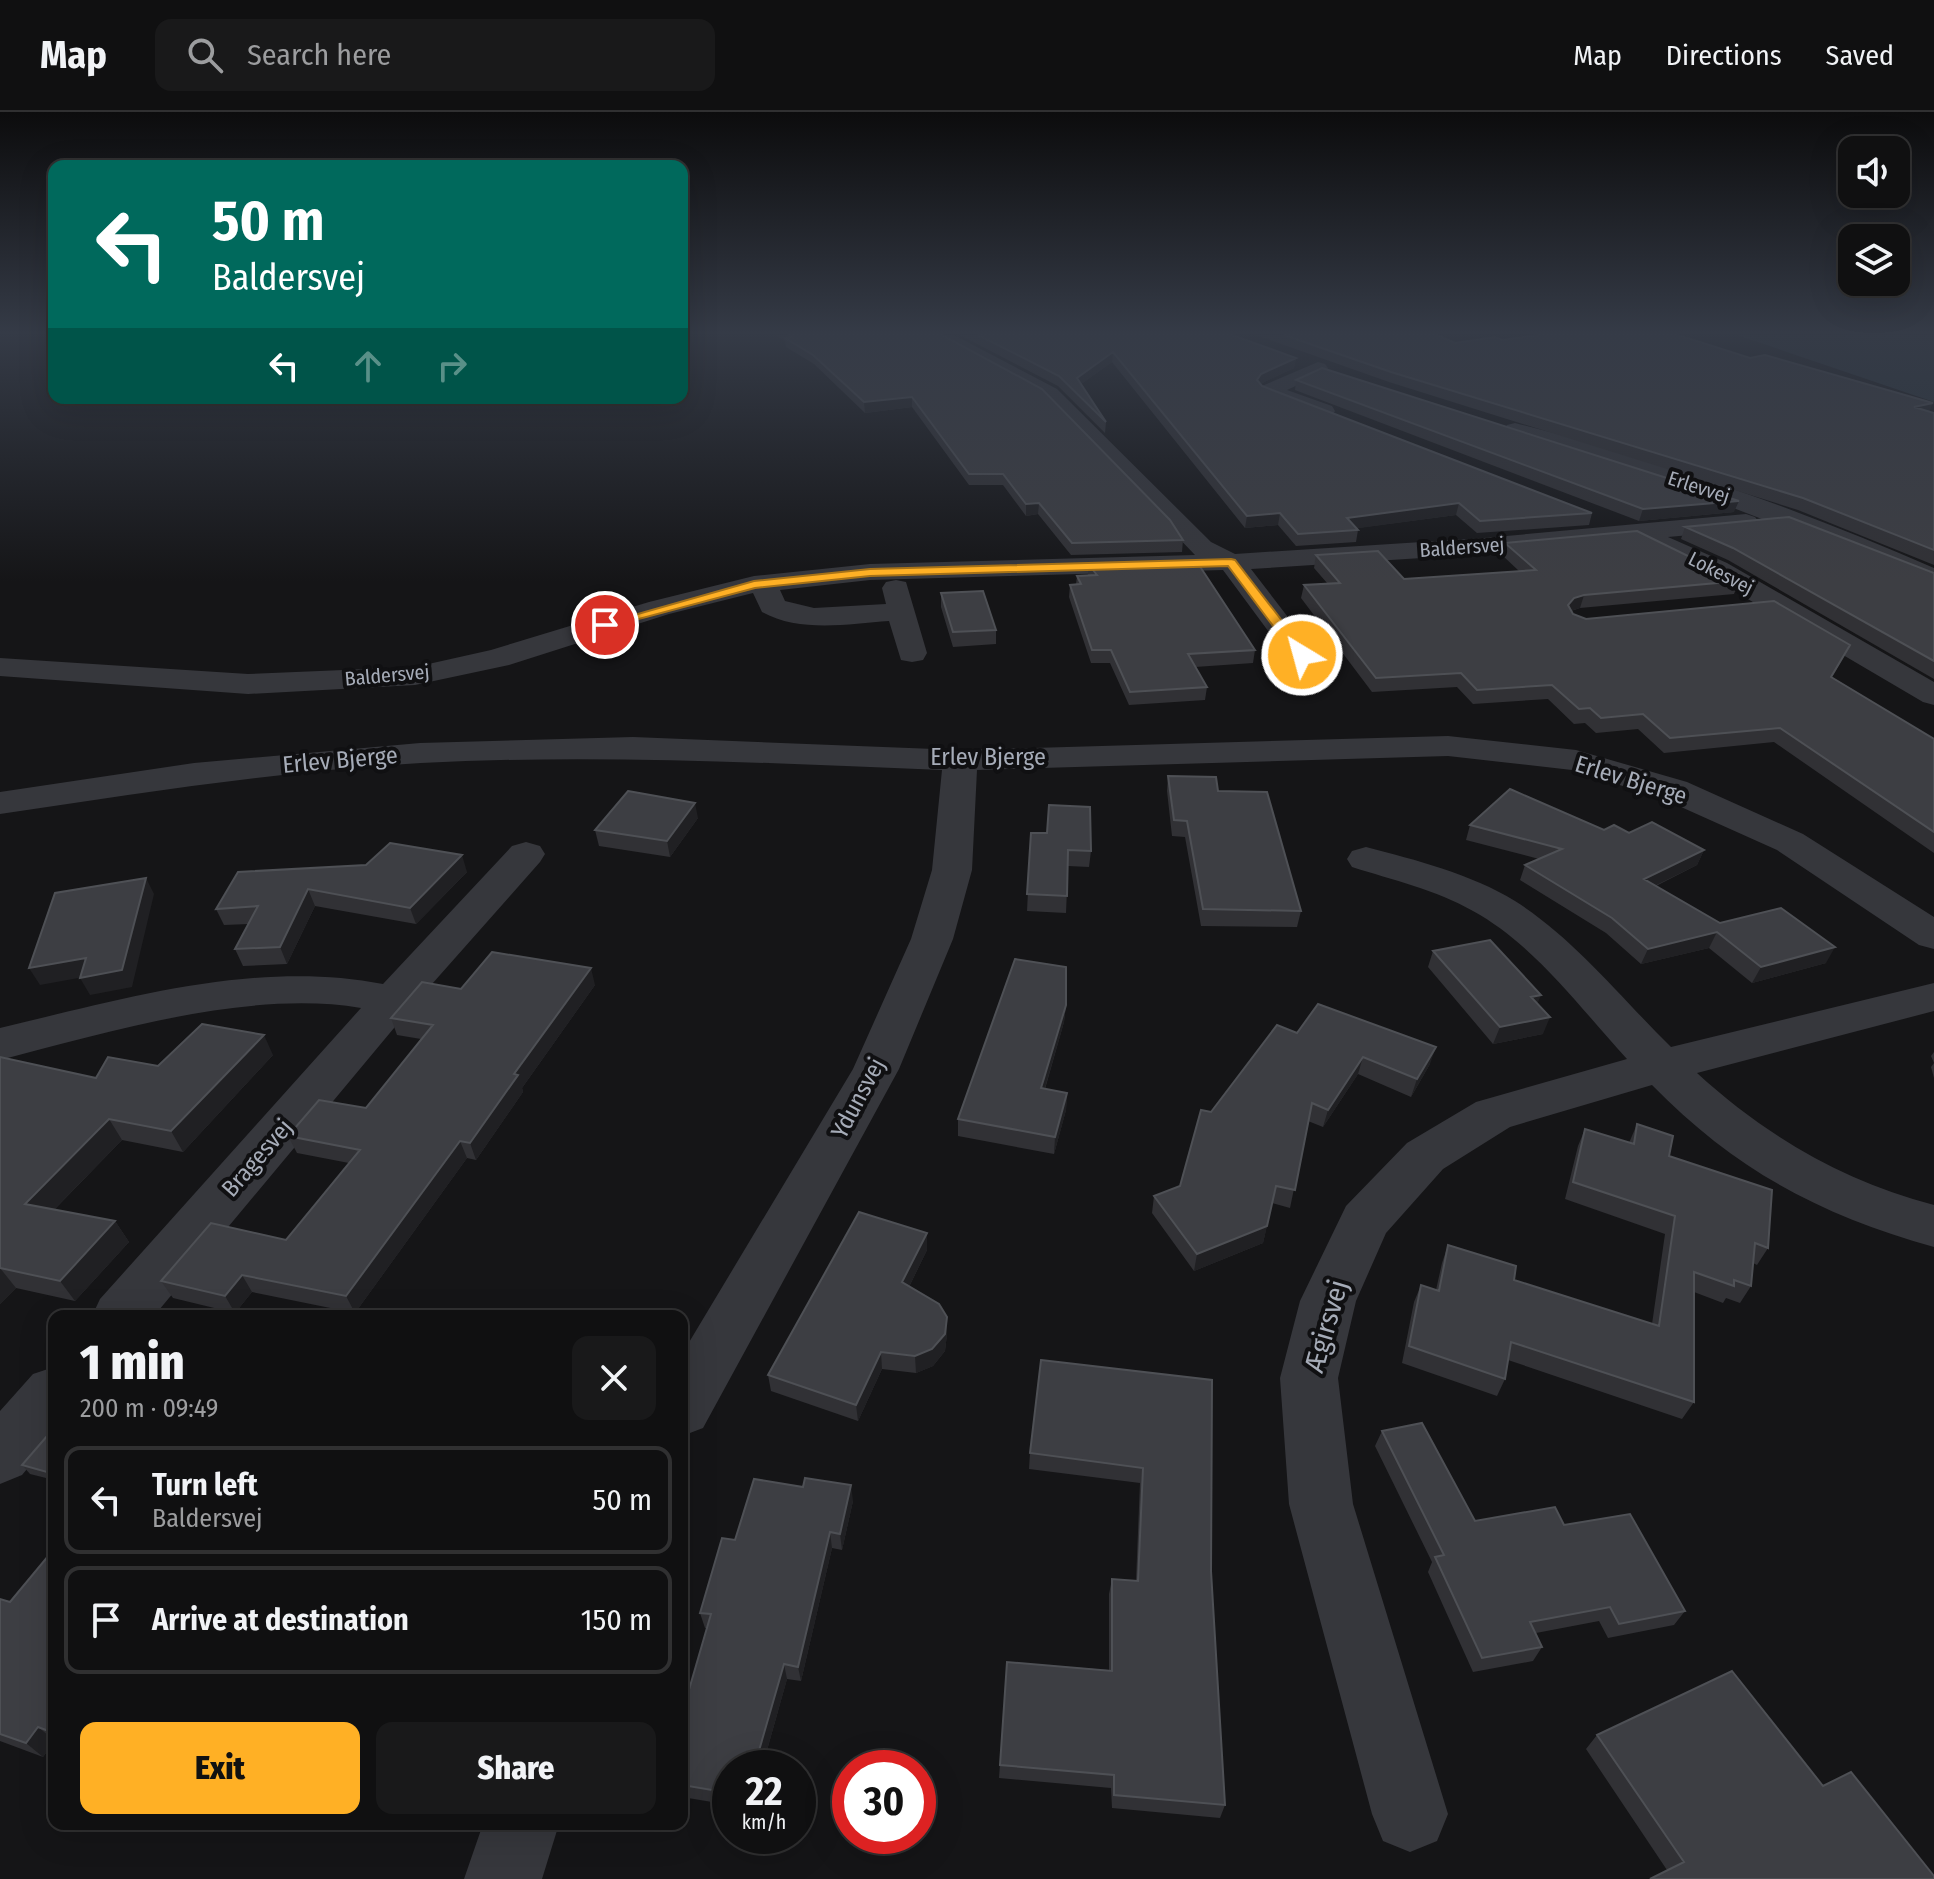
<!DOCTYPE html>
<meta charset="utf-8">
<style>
body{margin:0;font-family:"Fira Sans Condensed",sans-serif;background:#19191a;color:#f1f3f6;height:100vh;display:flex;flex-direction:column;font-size:30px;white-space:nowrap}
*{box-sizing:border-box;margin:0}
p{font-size:26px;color:#9c9d9f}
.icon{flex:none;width:44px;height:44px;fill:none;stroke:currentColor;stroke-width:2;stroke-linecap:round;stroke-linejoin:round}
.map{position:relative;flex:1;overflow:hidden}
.side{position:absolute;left:48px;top:1198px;width:640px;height:520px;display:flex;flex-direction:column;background:#101011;border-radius:16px;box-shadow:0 8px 32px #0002,0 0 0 2px #303031}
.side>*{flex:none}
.banner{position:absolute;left:48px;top:48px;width:640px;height:244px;border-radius:16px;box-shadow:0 8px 32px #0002,0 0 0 2px #303031;background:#00695c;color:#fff;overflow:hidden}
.tools{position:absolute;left:1838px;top:24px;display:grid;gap:16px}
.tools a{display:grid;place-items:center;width:72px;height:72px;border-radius:16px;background:#101011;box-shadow:0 8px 32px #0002,0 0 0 2px #303031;font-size:40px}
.speed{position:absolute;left:712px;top:1638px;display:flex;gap:16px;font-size:40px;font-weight:700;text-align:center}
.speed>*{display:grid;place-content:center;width:104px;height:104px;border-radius:50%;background:#101011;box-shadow:0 8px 32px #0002,0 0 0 2px #303031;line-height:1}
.speed small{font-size:20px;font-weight:400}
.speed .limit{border:12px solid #d22;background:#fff;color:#111}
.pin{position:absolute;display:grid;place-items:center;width:68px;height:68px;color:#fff;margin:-34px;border:4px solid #fff;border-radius:50%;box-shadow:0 2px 8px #0007}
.me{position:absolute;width:88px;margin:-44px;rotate:323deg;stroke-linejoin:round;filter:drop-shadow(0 0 6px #0008)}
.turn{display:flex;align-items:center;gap:28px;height:168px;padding:0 32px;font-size:36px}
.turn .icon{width:104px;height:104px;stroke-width:2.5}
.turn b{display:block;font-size:56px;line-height:68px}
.lanes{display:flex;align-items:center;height:76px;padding:0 32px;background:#0003;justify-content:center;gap:40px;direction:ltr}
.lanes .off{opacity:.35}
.round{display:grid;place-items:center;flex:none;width:84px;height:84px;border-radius:16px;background:#19191a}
.summary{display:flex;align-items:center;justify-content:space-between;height:136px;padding:0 32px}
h1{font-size:48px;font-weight:800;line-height:60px}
.button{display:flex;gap:16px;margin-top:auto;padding:16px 32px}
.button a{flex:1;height:92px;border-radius:16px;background:#ffb025;color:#111;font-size:32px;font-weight:800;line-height:92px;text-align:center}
.button a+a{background:#19191a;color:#f1f3f6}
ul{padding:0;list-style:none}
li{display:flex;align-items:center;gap:24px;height:108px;margin:0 16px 12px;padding:0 16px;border:4px solid #303031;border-radius:16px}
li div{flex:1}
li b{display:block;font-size:30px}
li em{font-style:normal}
header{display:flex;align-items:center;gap:48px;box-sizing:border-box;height:112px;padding:0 40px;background:#101011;border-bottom:2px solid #303031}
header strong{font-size:38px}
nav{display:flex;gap:44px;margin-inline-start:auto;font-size:28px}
.search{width:560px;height:72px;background:#19191a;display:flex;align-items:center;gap:20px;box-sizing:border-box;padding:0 28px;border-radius:16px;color:#9c9d9f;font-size:30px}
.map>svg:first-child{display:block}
.water{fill:#2a353c}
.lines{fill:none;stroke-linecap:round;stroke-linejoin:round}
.minor{fill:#36373c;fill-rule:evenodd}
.wall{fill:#313135}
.shaded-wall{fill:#202023}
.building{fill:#3d3e43;stroke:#4e5055;stroke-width:2}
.route{fill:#ffb025;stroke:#a67218;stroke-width:2}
.labels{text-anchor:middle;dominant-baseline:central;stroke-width:8;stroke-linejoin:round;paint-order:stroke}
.far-street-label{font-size:20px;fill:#a6acb8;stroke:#101012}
.street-label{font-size:24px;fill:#a6acb8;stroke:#101012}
.near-street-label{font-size:28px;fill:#a6acb8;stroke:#101012}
</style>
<header>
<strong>Map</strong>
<div class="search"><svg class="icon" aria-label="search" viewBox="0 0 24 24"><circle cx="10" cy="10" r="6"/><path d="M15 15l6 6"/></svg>Search here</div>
<nav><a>Map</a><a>Directions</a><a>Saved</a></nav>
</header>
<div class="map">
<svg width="1934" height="1767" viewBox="0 0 1934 1767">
<rect width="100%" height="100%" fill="#151517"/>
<path class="water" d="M1737,223H1934V290Z"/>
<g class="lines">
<path class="minor" d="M932,223H954L1057,277L1211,430L1235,442L1484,426L1746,402L1755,405L1759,410L1755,415L1746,418L1668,425L1727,451L1934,570V593L1923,590L1707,463L1632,428L1484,442L1251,457L1317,543L1313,550L1302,552L1291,550L1223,458L870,468L780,478L785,489L814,496L886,492L882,476L886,470L896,468L906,470L927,541L923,548L912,550L901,548L889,509C848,512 800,521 762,500L753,481L669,502L509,553L415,573L248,582L0,564V546L248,562L415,555L491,538L649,490L754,464L870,452L1195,443L1043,285Z
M1318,250L1325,252L1328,256L1325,260L1287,278L1332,294L1335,299L1332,304H1316L1262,282L1259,278L1262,274Z
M1515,311C1655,346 1802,398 1934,456V474L1718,390L1507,323L1504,318L1507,313Z
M1448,624L1576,638L1687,670L1803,722L1934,805V837L1919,833L1777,738L1661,686L1572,658L1448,644L977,658L972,758L953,827L899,957L703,1316L682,1324V1242L853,957L911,827L932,758L942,658C768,651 595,642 421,651C280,659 140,681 0,702V680L194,651L420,631L633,625L960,638Z
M526,730L540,734L545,742L540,750L409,898L154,1204H92L100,1187L361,896C250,877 108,920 0,948V916C123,887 257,847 383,872L512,734Z
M1366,735C1416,748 1471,762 1515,789C1575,827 1621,886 1671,935L1934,871V899L1697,961C1766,1024 1843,1069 1934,1093V1135C1820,1103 1735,1058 1652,973L1510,1015L1443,1057L1386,1121L1356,1189L1338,1266L1353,1392L1448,1702L1437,1729L1410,1740L1383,1729L1372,1702L1289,1392L1280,1266L1300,1189L1346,1094L1407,1031L1476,990L1627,947C1580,896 1535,833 1473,799C1436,778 1393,768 1352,755L1347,747L1352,739Z
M54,1255V1325L22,1363L0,1372V1299L33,1262Z
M483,1712H559L542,1767H464Z"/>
</g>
<path class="wall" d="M775,223H942L1183,428L1182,440L1071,443L1038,402L1026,404L1003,373H969L912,295L865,301L814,252L786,235L785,229Z
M960,223H1232L1296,246L1294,256L1260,272L1262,274L1592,401L1589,413L1477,421L1456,403L1357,416L1358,418L1356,430L1296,434L1278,413L1245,416L1112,250L1081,272L1106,310L1105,321L1058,274Z
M1256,223H1437L1455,231L1502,228L1750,246L1934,301V453L1798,398L1389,270Z
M1296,268L1734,400L1639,409L1295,278Z
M1685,415L1934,461V567L1728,448L1681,427Z
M1505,431L1739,469L1734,482L1580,496L1571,499L1573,502L1586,507L1843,546L1832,565L1934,627V741L1774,630L1664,641L1638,617L1596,621L1585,611L1574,612L1548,587L1473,592L1457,575L1372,580L1301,486L1304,473L1327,471L1314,456L1316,443L1404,467L1519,459L1502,443Z
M1089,453L1255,538L1253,551L1195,555L1207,575L1205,588L1129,593L1110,551H1091L1069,485L1070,473L1076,472L1077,464L1088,463Z
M941,481L996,518V532L953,535L941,495Z
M1168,664L1218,679L1301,799L1297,815L1201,814L1185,725L1172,724L1167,679Z
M698,706L670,745L599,734L595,718Z
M1470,713L1604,718L1629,721L1704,738L1697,753L1656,774L1720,811L1826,851L1752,871L1709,836L1641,852L1606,821L1520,768L1525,753L1539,747L1466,728Z
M1031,721L1091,739L1089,755L1068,754L1066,801L1027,799Z
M238,760H467L416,812L315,794L287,852L243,854L235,837L249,812L224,813L216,797Z
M1433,839L1538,891L1543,922L1493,932L1428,855Z
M595,873L522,976L523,980L476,1048L467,1046L355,1201L252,1180L235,1201L173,1186L161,1169L286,1128L349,1051L297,1041L288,1024L366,996L421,927L397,923L391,906L461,877Z
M1066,893L1064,910L1045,977L1067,981L1066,998L1054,1042L958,1024V1007Z
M1297,921L1430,952L1411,985L1358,962L1323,1015L1308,1009L1290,1096L1272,1091L1263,1131L1194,1159L1152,1101L1154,1084L1180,1074L1211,1000Z
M1934,940V966L1931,955L1934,951L1931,944Z
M273,943L183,1040L122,1028L54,1098L115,1109L129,1130L75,1189L16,1176L0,1192V945L96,966L158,954Z
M1637,1012L1669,1044L1768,1136L1757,1153L1753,1151L1751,1174L1740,1191L1726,1186L1723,1191L1694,1180V1290L1682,1307L1508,1248L1505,1267L1497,1284L1402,1251L1414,1190L1421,1173L1436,1178L1442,1151L1448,1133L1514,1168L1652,1212L1665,1122L1565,1087L1578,1034L1585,1017L1629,1031Z
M927,1121V1138L909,1175L947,1205V1222L945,1239L933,1254L916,1261L882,1257L858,1309L771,1279L768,1263Z
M1212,1268L1211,1459L1225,1693L1220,1706L1112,1696L1111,1676L999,1666L1007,1550L1109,1558V1482L1112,1467L1136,1469L1140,1371L1029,1357L1030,1341Z
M54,1316V1368L30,1362L22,1353Z
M1382,1319L1475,1409L1564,1413L1685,1499L1674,1513L1608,1526L1599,1509L1536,1521L1542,1535L1533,1549L1473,1560L1428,1460L1432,1450L1375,1334Z
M803,1375L853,1389L842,1438L832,1436L801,1569L787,1567L762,1656H730V1693L682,1685V1587L686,1588L707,1516H705L700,1501L735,1428Z
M54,1445V1630L43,1645L0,1629V1487L10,1490Z
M1597,1623L1823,1674L1667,1758L1586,1637Z"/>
<path class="shaded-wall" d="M1113,240L1112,250L1076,276L1077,266Z
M1296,246L1294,256L1260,272L1257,268L1261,262Z
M912,285V295L865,301L864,290Z
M1933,291L1928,302L1914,295Z
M1739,389L1734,400L1639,409L1643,397Z
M1039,391L1038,402L1026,404V392Z
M1459,391L1456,403L1345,418L1347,406Z
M1280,401L1278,413L1245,416L1247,404Z
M1584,483L1580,496L1570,499L1568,493L1574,486Z
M695,691L698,706L670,745L667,729Z
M1704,738L1697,753L1638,782L1644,767Z
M462,743L467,760L416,812L410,796Z
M146,766L154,782L132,875L90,883L80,866Z
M308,777L315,794L287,852L280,835Z
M1717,820L1709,836L1641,852L1648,837Z
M1835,835L1826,851L1752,871L1761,855Z
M86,846L95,863L40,873L29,856Z
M591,856L595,873L522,976L523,980L476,1048L470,1031L514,962Z
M1541,883L1534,900L1531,885Z
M1066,893L1064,910L1040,993L1041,976Z
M1550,905L1543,922L1493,932L1500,915Z
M264,923L273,943L183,1040L171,1019Z
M1436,935L1430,952L1411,985L1417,967Z
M1363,945L1358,962L1323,1015L1328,998Z
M1067,981L1066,998L1054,1042L1055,1025Z
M109,1007L122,1028L40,1112L25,1092Z
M460,1029L467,1046L355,1201L346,1184Z
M115,1109L129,1130L75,1189L60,1169Z
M1267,1114L1263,1131L1194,1159L1197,1142Z
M927,1121V1138L903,1187L902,1170Z
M0,1156L16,1176L0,1192Z
M242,1163L252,1180L235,1201L225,1184Z
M947,1205V1222L945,1239L933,1254L916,1261L915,1244Z
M881,1240L882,1257L858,1309L856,1293Z
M851,1373L853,1389L842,1438L840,1422Z
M830,1420L832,1436L801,1569L798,1555Z
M784,1552L787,1567L762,1656H754Z
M38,1615L54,1628V1630L43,1645L26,1631Z"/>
<path class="building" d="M789,223H942L1042,277L1170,408L1183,428L1072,431L1039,391L1026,392L1003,362H969L912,285L864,290L813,243L785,226L792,225Z
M978,223H1232L1296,246L1261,262L1257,268L1262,274L1592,401L1480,409L1459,391L1347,406L1358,418L1298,422L1280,401L1247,404L1113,240L1077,266L1106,310L1059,264Z
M1284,223H1437L1455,231L1495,225L1502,228L1540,223H1678L1750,246L1765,243L1933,291L1914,295L1934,301V438L1803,386L1391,260Z
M1322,256L1739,389L1643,397L1296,268Z
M1789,405L1934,461V549L1733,436L1685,415Z
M1637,419L1739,469L1584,483L1574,486L1568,493L1573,502L1586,507L1774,489L1850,533L1831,565L1934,627V720L1780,616L1670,626L1643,602L1601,606L1590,596L1579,597L1552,573L1477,578L1461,561L1376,566L1304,473L1340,471L1316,443L1378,439L1404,467L1536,458L1505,431Z
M1197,450L1255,538L1188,542L1207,575L1130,580L1111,538H1092L1070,473L1081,472L1077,464L1097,463L1089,453Z
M983,479L996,518L953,520L941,481Z
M1168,664L1216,665L1218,679L1267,680L1301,799L1203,797L1187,709L1174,708Z
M1510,677L1604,718L1614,713L1629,721L1652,710L1704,738L1644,767L1720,811L1781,796L1835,835L1761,855L1717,820L1648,837L1612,806L1525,753L1562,737L1470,713Z
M628,679L695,691L667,729L595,718Z
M1049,693L1090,695L1091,739L1068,738L1067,784L1027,782L1031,721H1047Z
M390,731L462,743L410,796L308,777L280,835L235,837L258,794L216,797L238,760L366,753Z
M146,766L122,858L80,866L86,846L29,856L55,781Z
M1490,828L1541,883L1531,885L1550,905L1500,915L1433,839Z
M492,840L591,856L514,962L518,963L470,1031L460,1029L346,1184L242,1163L225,1184L161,1169L211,1111L286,1128L360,1038L288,1024L319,988L366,996L433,913L391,906L422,870L461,877Z
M1015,847L1066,855V893L1041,976L1067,981L1055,1025L958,1007Z
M1318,892L1436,935L1417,967L1363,945L1328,998L1312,991L1295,1078L1276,1074L1267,1114L1197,1142L1154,1084L1180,1074L1201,998L1211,1000L1277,913L1297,921Z
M202,912L264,923L171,1019L109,1007L25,1092L115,1109L60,1169L0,1156V945L96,966L108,945L158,954Z
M1637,1012L1673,1024L1669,1044L1772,1078L1768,1136L1755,1131L1751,1174L1734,1168V1174L1694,1160V1290L1511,1230L1505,1267L1409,1234L1421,1173L1439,1179L1448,1133L1516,1154L1514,1168L1659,1214L1675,1104L1573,1070L1585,1017L1634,1032Z
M859,1100L927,1121L902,1170L939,1192L947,1205L945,1222L932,1237L915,1244L881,1240L856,1293L768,1263Z
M1041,1248L1212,1268L1211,1459L1225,1693L1114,1683V1663L1000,1653L1007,1550L1112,1559V1467L1138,1469L1143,1356L1030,1341Z
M1422,1311L1475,1409L1555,1395L1564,1413L1630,1402L1685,1499L1619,1512L1610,1495L1530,1510L1542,1535L1482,1546L1435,1445L1444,1443L1382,1319Z
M54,1316V1362L22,1353Z
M805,1366L851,1373L840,1422L830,1420L798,1555L784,1552L754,1656H730V1681L682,1673V1587L686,1588L711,1502L700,1501L722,1426L735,1428L754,1367L803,1375Z
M49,1443L54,1445V1621L38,1615L26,1631L0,1622V1487L10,1490Z
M1732,1559L1823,1674L1851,1660L1934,1764V1767H1650L1684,1750L1597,1623Z"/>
<linearGradient id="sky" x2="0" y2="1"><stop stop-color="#0c0c0d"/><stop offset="0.47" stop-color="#353b47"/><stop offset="1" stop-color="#353b47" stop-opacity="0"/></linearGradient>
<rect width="1934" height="470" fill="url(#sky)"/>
<path class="route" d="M1231,447L1235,448L1307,541V546H1297L1228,454L870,464L755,476L605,516L599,513L754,469L870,457Z"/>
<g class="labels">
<g class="far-street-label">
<text transform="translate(1699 375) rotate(18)">Erlevvej</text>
<text transform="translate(1462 435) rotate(-4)">Baldersvej</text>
<text transform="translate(1721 461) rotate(27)">Lokesvej</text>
<text transform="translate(387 563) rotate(-5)">Baldersvej</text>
</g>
<g class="street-label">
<text x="988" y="645">Erlev Bjerge</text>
<text transform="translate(340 648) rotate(-5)">Erlev Bjerge</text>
<text transform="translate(1631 668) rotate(17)">Erlev Bjerge</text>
<text transform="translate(858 986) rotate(-62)">Ydunsvej</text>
<text transform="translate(257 1046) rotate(-49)">Bragesvej</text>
</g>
<g class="near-street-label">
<text transform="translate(1326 1214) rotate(-74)">Ægirsvej</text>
</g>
</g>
</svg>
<div class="tools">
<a><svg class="icon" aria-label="sound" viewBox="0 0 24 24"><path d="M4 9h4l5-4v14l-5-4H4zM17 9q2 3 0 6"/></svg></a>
<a><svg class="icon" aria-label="layers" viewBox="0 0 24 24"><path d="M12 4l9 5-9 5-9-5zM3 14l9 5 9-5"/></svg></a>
</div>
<div class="speed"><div>22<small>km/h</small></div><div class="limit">30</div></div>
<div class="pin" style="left:605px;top:513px;background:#d93025"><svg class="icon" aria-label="arrive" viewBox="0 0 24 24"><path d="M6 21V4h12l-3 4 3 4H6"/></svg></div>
<svg class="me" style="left:1302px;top:543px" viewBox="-20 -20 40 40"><circle r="17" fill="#ffb025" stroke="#fff" stroke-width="3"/><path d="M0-11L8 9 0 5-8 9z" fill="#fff"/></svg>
<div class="banner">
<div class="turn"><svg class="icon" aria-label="left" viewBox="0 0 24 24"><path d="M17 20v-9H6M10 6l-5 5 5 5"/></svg><div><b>50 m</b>Baldersvej</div></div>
<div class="lanes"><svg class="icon" aria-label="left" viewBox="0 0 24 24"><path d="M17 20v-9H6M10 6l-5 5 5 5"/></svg><svg class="icon off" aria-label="ahead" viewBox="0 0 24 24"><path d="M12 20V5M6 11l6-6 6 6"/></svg><svg class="icon off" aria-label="right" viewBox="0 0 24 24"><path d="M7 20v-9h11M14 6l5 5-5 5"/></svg></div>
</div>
<section class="side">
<div class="summary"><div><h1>1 min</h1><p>200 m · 09:49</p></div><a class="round"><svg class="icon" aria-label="close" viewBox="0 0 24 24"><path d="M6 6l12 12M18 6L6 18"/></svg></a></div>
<ul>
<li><svg class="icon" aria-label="left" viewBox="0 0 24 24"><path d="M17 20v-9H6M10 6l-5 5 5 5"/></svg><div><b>Turn left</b><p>Baldersvej</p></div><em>50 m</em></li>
<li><svg class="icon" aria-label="arrive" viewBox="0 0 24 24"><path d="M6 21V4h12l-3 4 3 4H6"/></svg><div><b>Arrive at destination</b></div><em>150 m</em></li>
</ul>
<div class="button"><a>Exit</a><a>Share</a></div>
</section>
</div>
